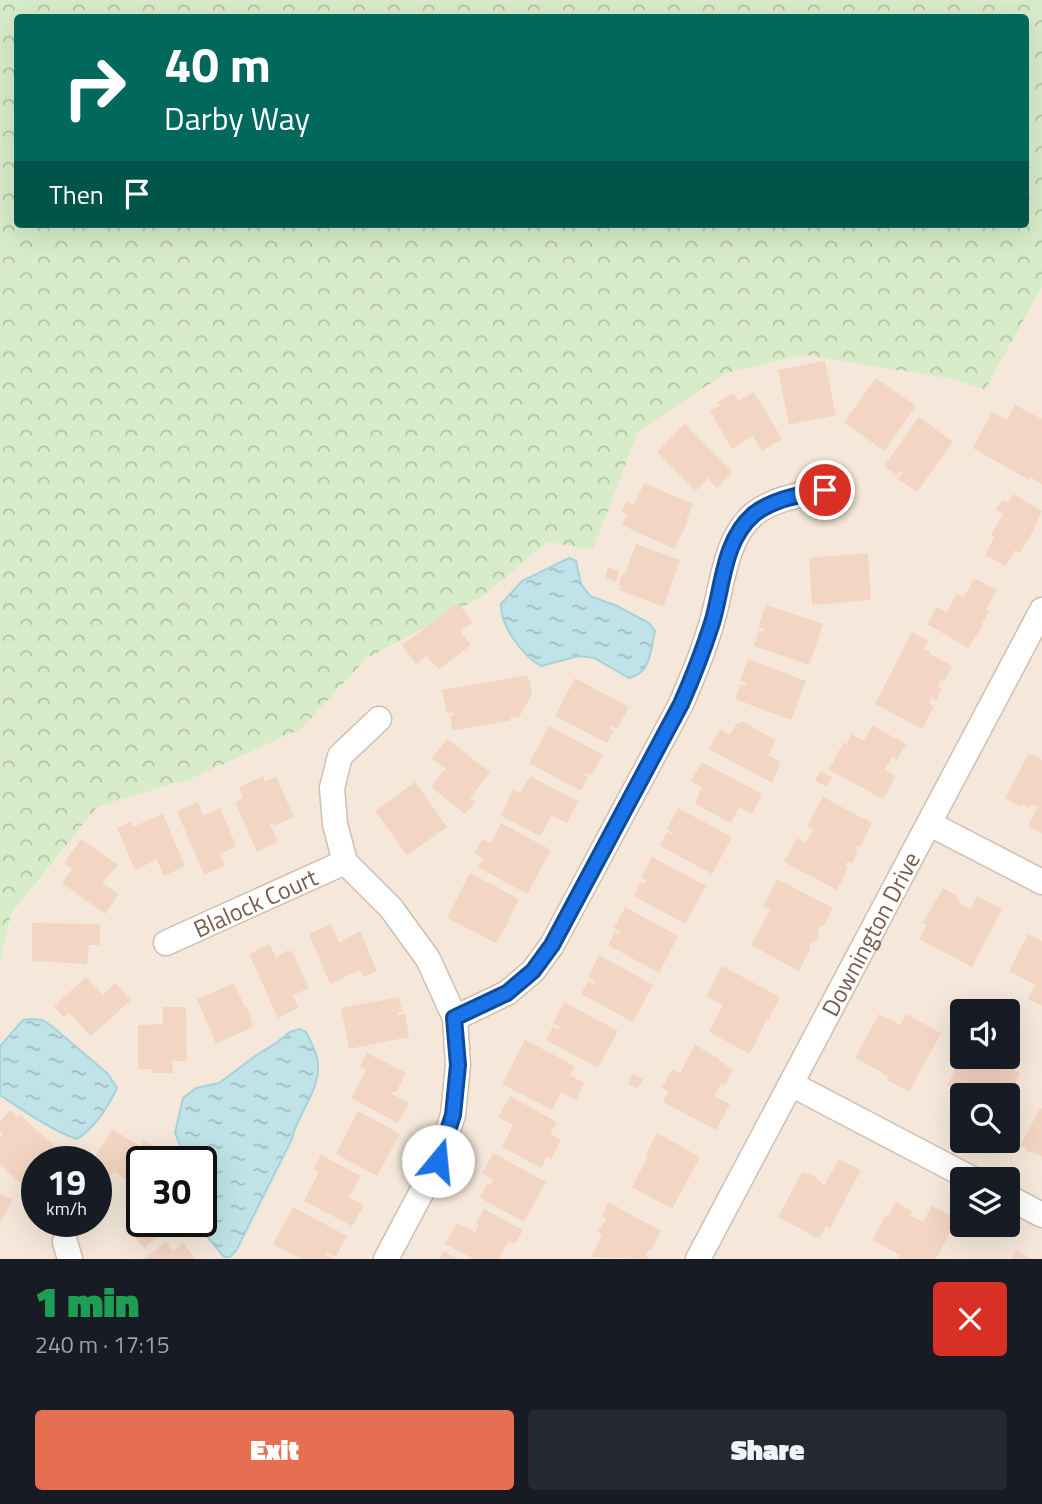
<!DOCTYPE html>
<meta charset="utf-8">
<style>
body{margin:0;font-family:"Titillium Web",sans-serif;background:#242831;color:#f1f3f6;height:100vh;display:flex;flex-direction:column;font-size:26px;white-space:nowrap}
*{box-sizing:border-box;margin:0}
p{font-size:23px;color:#9ea1a6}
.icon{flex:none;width:38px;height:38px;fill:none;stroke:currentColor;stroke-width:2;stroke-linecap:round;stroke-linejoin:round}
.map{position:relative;height:1259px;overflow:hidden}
.details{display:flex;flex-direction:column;background:#171b24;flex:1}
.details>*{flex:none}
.top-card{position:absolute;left:14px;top:14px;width:1015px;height:214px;border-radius:7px;box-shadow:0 7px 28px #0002;background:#00695c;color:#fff;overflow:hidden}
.tools{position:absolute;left:950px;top:999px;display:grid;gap:14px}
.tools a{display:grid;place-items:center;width:70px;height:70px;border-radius:7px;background:#171b24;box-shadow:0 7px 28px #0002;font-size:35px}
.speed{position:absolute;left:21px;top:1146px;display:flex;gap:14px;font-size:35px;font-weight:700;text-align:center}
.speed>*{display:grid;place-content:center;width:91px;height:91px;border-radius:50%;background:#171b24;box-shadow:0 7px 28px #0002;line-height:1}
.speed small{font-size:18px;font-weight:400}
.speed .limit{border:4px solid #111;border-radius:10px;background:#fff;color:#111}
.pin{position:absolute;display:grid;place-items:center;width:60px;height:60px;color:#fff;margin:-30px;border:4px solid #fff;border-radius:50%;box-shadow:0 2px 7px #0007}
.me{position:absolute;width:77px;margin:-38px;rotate:17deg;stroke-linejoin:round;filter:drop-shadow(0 0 5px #0008)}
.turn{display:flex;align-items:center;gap:24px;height:147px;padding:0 35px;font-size:32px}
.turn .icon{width:91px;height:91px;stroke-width:2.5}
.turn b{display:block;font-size:49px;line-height:60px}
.then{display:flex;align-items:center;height:66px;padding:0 35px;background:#0003;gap:14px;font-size:26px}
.round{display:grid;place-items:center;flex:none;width:74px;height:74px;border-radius:7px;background:#242831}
.head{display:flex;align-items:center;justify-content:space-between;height:119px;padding:0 35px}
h1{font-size:42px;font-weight:800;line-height:52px;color:#1e9e55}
.cta{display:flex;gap:14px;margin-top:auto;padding:14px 35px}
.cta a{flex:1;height:80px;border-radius:7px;background:#e76f51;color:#fff;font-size:28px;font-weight:800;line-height:80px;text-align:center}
.cta a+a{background:#242831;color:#f1f3f6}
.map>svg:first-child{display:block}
.residential{fill:#f5e8da;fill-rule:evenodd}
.forest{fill:url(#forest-crowns);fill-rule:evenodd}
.water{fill:url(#water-ripples);stroke:#a5d3da;stroke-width:2}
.building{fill:#f3d5c3}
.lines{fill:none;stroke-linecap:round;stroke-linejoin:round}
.minor-casing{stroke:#d1beb0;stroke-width:27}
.minor{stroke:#fff;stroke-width:24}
.route-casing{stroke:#114b97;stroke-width:18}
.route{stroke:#1a73e8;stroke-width:12}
.labels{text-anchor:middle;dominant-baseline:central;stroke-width:6;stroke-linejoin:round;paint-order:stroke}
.street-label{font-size:24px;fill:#7a5c4d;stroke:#fffaf3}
</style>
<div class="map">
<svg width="1042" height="1259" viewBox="0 0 1042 1259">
<defs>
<pattern id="forest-crowns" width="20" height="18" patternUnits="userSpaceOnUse" patternTransform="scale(1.75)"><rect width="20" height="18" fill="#d8ecc9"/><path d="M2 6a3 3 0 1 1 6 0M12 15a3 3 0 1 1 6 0" fill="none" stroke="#b4c2a5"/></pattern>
<pattern id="water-ripples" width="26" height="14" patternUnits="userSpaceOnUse" patternTransform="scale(1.75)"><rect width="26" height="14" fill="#bfe3e8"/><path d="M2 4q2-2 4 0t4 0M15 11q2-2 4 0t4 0" fill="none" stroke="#a0bbbe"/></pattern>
</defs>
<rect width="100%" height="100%" fill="#fdf6ec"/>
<path class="residential" d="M1042,287V1259H0V962L11,916L97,807L193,778L301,729L367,658L480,598L548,542L593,550L638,432L726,373L805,355L952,379L985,390ZM962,1012H1008V1057H962ZM962,1096H1008V1141H962ZM37,1162H96V1222H37ZM142,1162H201V1222H142ZM962,1180H1008V1225H962Z"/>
<path class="forest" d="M0,0H1042V287L985,390L952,379L805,355L726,373L638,432L593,550L548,542L480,598L367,658L301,729L193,778L97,807L11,915L0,962ZM18,18H1026V224H18Z"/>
<path class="water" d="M569,558L576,561L581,584L590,596L617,606L649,623L655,631C650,650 652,673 629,678L594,658L579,656L541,666C523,656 500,626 501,604L522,581Z
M31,1019L42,1020L53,1027L108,1074L117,1088C108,1107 94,1128 77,1139C54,1132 21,1109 0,1095V1046L23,1020Z
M300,1029L306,1032C310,1040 315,1049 317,1058C324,1087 297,1113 292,1139L236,1251L230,1257H224L209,1239L200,1222L201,1162H187L175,1133L183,1098L196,1088L219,1083L258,1054L276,1043L290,1032Z"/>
<path class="building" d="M825,361L836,415L789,425L778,370Z
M876,378L916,406L884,451L844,422Z
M754,392L782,439L762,451L753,436L732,449L710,411L721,405L718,402L733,393L738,401Z
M1015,405L1042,419V484L1030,477L1029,480L973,448L992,412L1007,420Z
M919,417L953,442L917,492L898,479L903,472L900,471L897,475L884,466Z
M685,424L733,472L717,488L708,478L698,489L695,490L657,452Z
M644,483L693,504L686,521L688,522L674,549L622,525L627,514L622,512L626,502L634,505Z
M1013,494L1042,511L1029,539L1028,538L1020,553L1015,550L1006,566L985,555L994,537L991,535L1003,514L996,510L1002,500L1008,503Z
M636,544L680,560L663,607L619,590L621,586L618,585L622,574H625Z
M868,553L871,600L812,605L809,558Z
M608,567L619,571L616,582L605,578Z
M974,578L997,590L986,610L989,611L982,624L983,625L968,648L927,624L936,607L947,612L957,594L964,598Z
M458,603L473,622L460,631L471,645L439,669L428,658V655L416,664L402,645Z
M766,605L823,624L809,665L754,646L759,630L764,632L765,629L758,627Z
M912,632L928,641L924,649L930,651L929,653L952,666L944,682L941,680L938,687L942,690L936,700L932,698L929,703L934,706L922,729L875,704Z
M748,659L806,681L791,720L735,699L741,684L745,686L746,683L740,681Z
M528,675L532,694L519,717L510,718L511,720L453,731L450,716L454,715V712L447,713L442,690Z
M575,678L629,707L617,729L611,725L610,728L614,730L607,743L555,716Z
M741,721L776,740L768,755L781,762L772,783L709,749L720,729L730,735L737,723L739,724Z
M549,726L603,755L591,776L586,773L584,775L588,777L581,791L529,763Z
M873,726L906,744L897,760L892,757L885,769L896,776L883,799L829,770L843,743L846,745L851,734L863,741Z
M447,739L490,772L470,798L475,802L465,814L431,787L444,770H447L432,758Z
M1029,753L1042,760V833L1028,826L1038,807L1031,804L1029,808L1022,804L1020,807L1005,798Z
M702,762L762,794L752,814L739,807L731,823L695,804L701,788H703L691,781Z
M820,771L832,777L827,787L815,781Z
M263,776L265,781L276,777L294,817L274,826L273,823L270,824L278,842L257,852L235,802L243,798L239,787Z
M530,776L578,801L567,823L549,814L551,817L540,836L501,816L513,789L520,793Z
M415,782L447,827L407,855L375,811Z
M823,797L872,823L860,847L857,845L855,849L858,850L852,863L848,861L845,866L848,868L837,890L784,862L797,838L805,843L813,829L807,826Z
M198,802L203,816L220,808L236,846L221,854L217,847L225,866L204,875L177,811Z
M678,808L732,837L712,874L660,846L667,832L671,834L672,832L667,829Z
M163,814L185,866L164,876L156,858L154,861L135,870L117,828L131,821L133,827Z
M501,823L551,850L527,894L478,867L483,858L474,854L482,839L491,843Z
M81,839L118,865L102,883L119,894L105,914L62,883L72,869L64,863Z
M652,857L706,886L685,924L634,896L641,882L645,884L647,881L641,877Z
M470,873L519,899L508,921L509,922L496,943L447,918Z
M777,879L833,908L823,927L820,926L817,932L820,933L814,943L811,942L809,947L811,948L799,971L751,945L770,910L763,906Z
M943,888L957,896L956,898L960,900L958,902L971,909L977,896L1002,909L972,967L919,939L927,925L923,923Z
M625,907L678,936L659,973L608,945L615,932L619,934L620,931L614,928Z
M32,923L100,924V945H86L89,947L87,964L32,961Z
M331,924L339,943L360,931L377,971L363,977L360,970L330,984L309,934Z
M1028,934L1042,941V1006L1028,999L1035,985L1009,971Z
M270,944L276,958L288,950L290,952L292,951L309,988L293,995L298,1008L278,1018L249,954Z
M599,955L653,985L633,1022L581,994L588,981L593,984L594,980L588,977Z
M722,966L780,997L768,1020L767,1019L750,1054L709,1032L723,1005L706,996Z
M86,977L103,995L115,983L131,1000L91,1036L69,1013L64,1018L54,1006Z
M234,983L245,1007L247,1006L253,1027L216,1044L197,999Z
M399,997L402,1012H398V1015L405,1014L409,1037L349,1049L341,1008Z
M564,1002L618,1031L598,1068L546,1040L553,1027L558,1030L560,1027L553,1023Z
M163,1007H186L187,1061H172L173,1073H152V1069H138V1025L163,1024Z
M879,1014L900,1025L906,1014L941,1033L909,1092L887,1080L888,1077L881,1072L855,1058Z
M525,1040L575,1066L570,1075L584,1083L576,1100L561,1092L552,1110L502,1084Z
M695,1045L720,1059L719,1061L733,1069L725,1086L721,1084L714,1096L730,1104L716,1130L663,1102L669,1091L662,1088L672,1069L680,1073Z
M367,1053L406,1073L396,1092L393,1091L392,1094L409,1103L398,1123L351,1098L366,1070L360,1066Z
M962,1057H983L999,1065L1000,1062L1020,1073L1008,1101V1096H961L962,1093L947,1085Z
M633,1074L643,1079L638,1089L628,1084Z
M510,1096L557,1122L550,1134L561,1140L551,1159L547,1157L541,1168L502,1147L513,1125L498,1117Z
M1040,1108L1042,1109V1156L1025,1150L1026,1148L1021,1145Z
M10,1110L18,1117L20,1115L60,1151L50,1162H37V1177L27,1189L0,1165V1137L3,1134L0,1131V1122Z
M358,1111L400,1134L377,1176L336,1154Z
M112,1129L140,1146L144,1141L156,1148L148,1162H142V1176L140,1175L133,1185L114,1171L104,1187L96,1182V1162H92Z
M657,1133L700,1157L672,1209L632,1187L648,1156L645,1155Z
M493,1153L546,1182L524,1222L480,1198L487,1184L491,1185L494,1180L482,1174Z
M321,1155L361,1176L349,1197L364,1205L352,1226L304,1201L319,1172L313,1169Z
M839,1159L861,1170L830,1228L826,1226L819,1239L778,1217L802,1172L816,1177L824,1186Z
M142,1190V1217L129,1200Z
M0,1193L13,1200L0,1223Z
M896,1202L912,1211L910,1215L923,1222L932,1206L957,1219L936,1259H898L900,1255L872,1240L886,1215L888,1216Z
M610,1203L661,1231L651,1251L649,1250L645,1256L650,1259L591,1257L602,1235L598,1230L607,1219L602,1216L607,1205Z
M293,1207L347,1236L336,1257L326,1252L325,1254L334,1259H301L273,1244Z
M484,1209L523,1230L515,1244L509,1241L499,1259H474L445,1244L457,1223L475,1232L479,1225L476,1223Z
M142,1220V1222H178L144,1248L129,1229Z
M166,1242L173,1251L183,1243L195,1259H143Z
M1016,1250L1032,1259H1011Z
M443,1251L458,1259H439Z"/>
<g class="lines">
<defs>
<g id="minor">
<path d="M379,719L340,756L332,788L335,824L345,862L391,908L428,959L455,1018L458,1065L453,1115L438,1161L386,1259"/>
<path d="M930,824L1042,882"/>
<path id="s1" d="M166,943L345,862"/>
<path d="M455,1018L507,993L533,971L552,945L681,704C693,676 705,648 713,618C723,583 725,539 754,514C775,498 800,495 825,490"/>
<path d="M791,1084L974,1180"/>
<path d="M1008,1197L1042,1215"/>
<path d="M65,1242L70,1259"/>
<path id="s2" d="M698,1259L1042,610"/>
</g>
</defs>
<use href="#minor" class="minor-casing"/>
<use href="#minor" class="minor"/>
</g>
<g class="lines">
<defs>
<path id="route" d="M438,1161L453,1115L458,1065L454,1018L507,993L533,971L552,945L681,704C693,677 703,651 712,623C723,587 723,540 754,514C775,498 800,495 825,490"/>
</defs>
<use href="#route" class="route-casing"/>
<use href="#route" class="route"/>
</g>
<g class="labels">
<g class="street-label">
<text stroke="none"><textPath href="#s1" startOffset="98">Blalock Court</textPath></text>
<text stroke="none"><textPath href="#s2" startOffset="368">Downington Drive</textPath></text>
</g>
</g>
</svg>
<div class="tools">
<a><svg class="icon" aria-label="sound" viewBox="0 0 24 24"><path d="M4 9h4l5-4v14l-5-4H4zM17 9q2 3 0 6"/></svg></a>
<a><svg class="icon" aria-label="search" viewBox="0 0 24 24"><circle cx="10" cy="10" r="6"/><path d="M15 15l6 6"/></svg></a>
<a><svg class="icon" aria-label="layers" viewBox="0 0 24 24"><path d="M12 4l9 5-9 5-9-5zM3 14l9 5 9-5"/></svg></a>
</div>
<div class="speed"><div>19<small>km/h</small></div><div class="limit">30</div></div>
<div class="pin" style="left:825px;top:490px;background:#d93025"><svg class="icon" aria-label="arrive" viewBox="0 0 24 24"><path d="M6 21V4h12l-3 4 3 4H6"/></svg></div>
<svg class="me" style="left:438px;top:1161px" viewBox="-20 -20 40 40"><circle r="19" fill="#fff"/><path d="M0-13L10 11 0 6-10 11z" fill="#1a73e8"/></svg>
<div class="top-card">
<div class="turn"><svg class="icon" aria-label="right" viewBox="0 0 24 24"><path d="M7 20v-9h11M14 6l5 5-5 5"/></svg><div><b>40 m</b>Darby Way</div></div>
<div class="then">Then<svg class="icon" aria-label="arrive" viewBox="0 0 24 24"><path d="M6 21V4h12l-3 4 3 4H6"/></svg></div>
</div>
</div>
<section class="details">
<div class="head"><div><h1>1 min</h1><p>240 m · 17:15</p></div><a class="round" style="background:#d93025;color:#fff"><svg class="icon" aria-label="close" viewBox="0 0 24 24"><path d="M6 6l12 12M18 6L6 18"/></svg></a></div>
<div class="cta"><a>Exit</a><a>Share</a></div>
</section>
